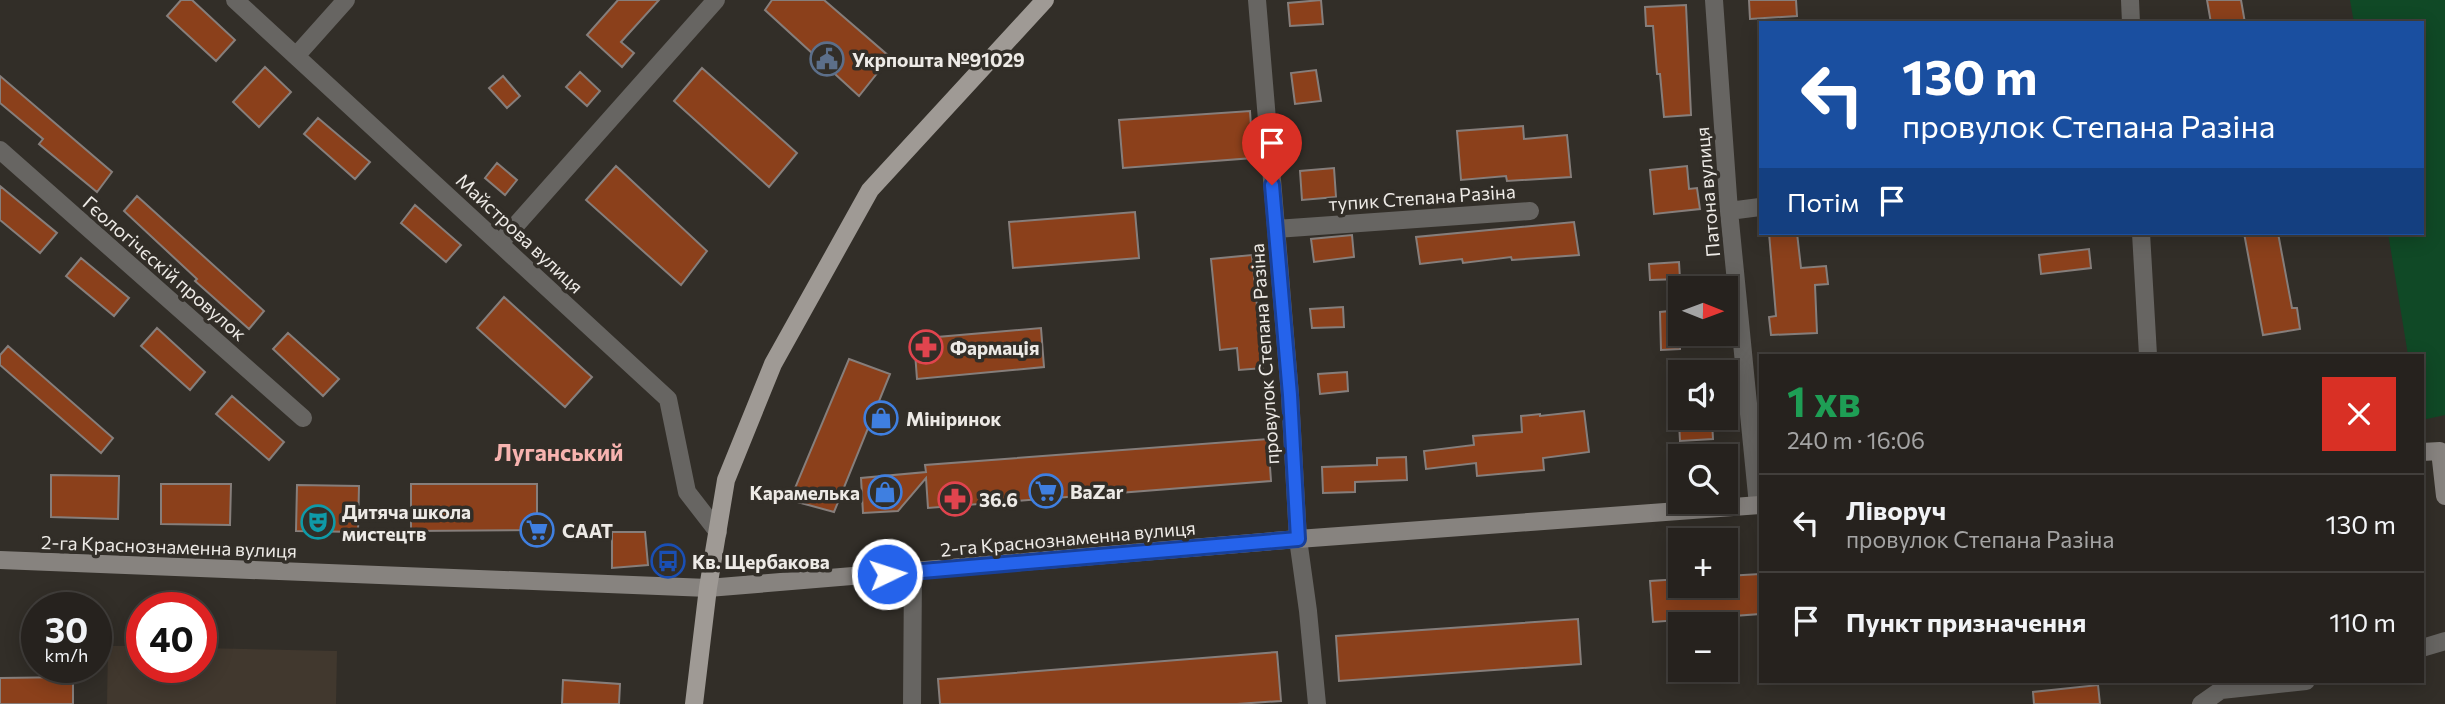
<!DOCTYPE html>
<html lang="uk">
<meta charset="utf-8">
<style>
body{margin:0;font-family:Commissioner,sans-serif;background:#2e2a27;color:#f1f3f6;height:100vh;display:flex;flex-direction:column;font-size:26px;white-space:nowrap}
*{box-sizing:border-box;margin:0}
p{font-size:23px;color:#a4a4a4}
.icon{flex:none;width:38px;height:38px;fill:none;stroke:currentColor;stroke-width:2;stroke-linecap:round;stroke-linejoin:round}
.map{position:relative;flex:1;overflow:hidden}
.details{position:absolute;left:1759px;top:354px;width:665px;height:329px;display:flex;flex-direction:column;background:#26221e;border-radius:0px;box-shadow:0 4px 18px #0003,0 0 0 2px #423f3c}
.details>*{flex:none}
.top-card{position:absolute;left:1759px;top:21px;width:665px;height:214px;border-radius:0px;box-shadow:0 4px 18px #0003,0 0 0 2px #423f3c;background:#1a4fa0;color:#fff;overflow:hidden}
.needle{width:46px;rotate:91deg}
.controls{position:absolute;left:1668px;top:276px;display:grid;gap:14px}
.controls a{display:grid;place-items:center;width:70px;height:70px;border-radius:0px;background:#26221e;box-shadow:0 4px 18px #0003,0 0 0 2px #423f3c;font-size:35px}
.speed{position:absolute;left:21px;top:592px;display:flex;gap:14px;font-size:35px;font-weight:700;text-align:center}
.speed>*{display:grid;place-content:center;width:91px;height:91px;border-radius:50%;background:#26221e;box-shadow:0 4px 18px #0003,0 0 0 2px #423f3c;line-height:1}
.speed small{font-size:18px;font-weight:400}
.speed .limit{border:10px solid #d22;background:#fff;color:#111}
.pin{position:absolute;display:grid;place-items:center;width:60px;height:60px;color:#fff;margin:-72px -30px;border-radius:50% 50% 50% 0;rotate:-45deg;box-shadow:0 0 7px #0007}
.pin .icon{rotate:45deg}
.me{position:absolute;width:77px;margin:-38px;rotate:86deg;stroke-linejoin:round;filter:drop-shadow(0 0 5px #0008)}
.turn{display:flex;align-items:center;gap:24px;height:147px;padding:0 28px;font-size:32px}
.turn .icon{width:91px;height:91px;stroke-width:2.5}
.turn b{display:block;font-size:49px;line-height:60px}
.then{display:flex;align-items:center;height:66px;padding:0 28px;background:#0003;gap:14px;font-size:26px}
.round{display:grid;place-items:center;flex:none;width:74px;height:74px;border-radius:0px;background:#2e2a27}
.head{display:flex;align-items:center;justify-content:space-between;height:119px;padding:0 28px}
h1{font-size:42px;font-weight:700;line-height:52px;color:#1e9e55}
ul{padding:0;list-style:none}
li{display:flex;align-items:center;gap:21px;height:98px;padding:0 28px;border-top:2px solid #423f3c}
li div{flex:1}
li b{display:block;font-size:26px}
li em{font-style:normal}
.map>svg:first-child{display:block}
.built{fill:#41382e}
.green{fill:#104926}
.building{fill:#8b401b;stroke:#867e7b;stroke-width:2}
.lines{fill:none;stroke-linecap:round;stroke-linejoin:round}
.street{stroke:#676562;stroke-width:18}
.secondary{stroke:#87837f;stroke-width:18}
.primary{stroke:#9f9a95;stroke-width:18}
.route-casing{stroke:#184099;stroke-width:18}
.route{stroke:#2563eb;stroke-width:12}
.labels{text-anchor:middle;dominant-baseline:central;stroke-width:7;stroke-linejoin:round;paint-order:stroke}
.poi-label{font-size:19px;font-weight:bold;fill:#edeae6;stroke:#322e28;text-anchor:start}
.street-label{font-size:19px;fill:#edeae6;stroke:#322e28}
.quarter-label{font-size:23px;font-weight:bold;fill:#f7b3af;stroke:#322e28}
</style>
<div class="map">
<svg width="2445" height="704" viewBox="0 0 2445 704">
<rect width="100%" height="100%" fill="#322e28"/>
<path class="built" d="M108,646H142V667H201V648L337,651L336,704H107Z"/>
<path class="green" d="M2350,0H2445V415L2422,420V355H2408L2388,233H2422V23H2354Z"/>
<path class="building" d="M181,0H192L235,40L216,61L167,16Z
M618,0H659L621,42L634,53L622,67L587,35Z
M772,0H824L890,57L859,96L765,10Z
M1321,0L1323,24L1290,26L1288,3Z
M1749,0H1796L1797,16L1750,19Z
M2207,0H2241L2245,23H2211Z
M1686,5L1691,115L1664,117L1660,74H1657L1653,26H1646L1645,7Z
M265,67L291,92L259,127L233,102Z
M702,68L797,153L769,187L674,101Z
M1316,70L1321,101L1295,104L1291,73Z
M580,72L600,91L587,106L566,87Z
M0,76L112,172L97,192L39,144L43,139L0,103Z
M503,76L520,96L507,108L489,88Z
M1250,111L1253,158L1123,168L1119,120Z
M318,118L370,162L355,179L304,134Z
M1523,126L1524,139L1567,135L1571,177L1507,181L1506,176L1461,180L1457,131Z
M497,163L517,180L505,195L485,178Z
M616,166L707,251L681,285L586,200Z
M1687,166L1689,189L1697,188L1700,209L1654,214L1650,170Z
M1334,168L1336,197L1302,200L1300,171Z
M0,186L57,233L40,253L0,220Z
M137,196L264,311L249,329L195,281L197,279L124,211Z
M415,205L461,245L446,262L401,223Z
M1135,212L1139,258L1013,268L1009,222Z
M1574,222L1579,255L1512,260L1511,257L1463,263L1462,259L1420,264L1416,237Z
M1769,233H1797L1801,268L1826,266L1828,284L1815,285L1817,333L1771,335L1769,317L1776,316Z
M2244,233H2278L2292,308H2297L2300,329L2263,335Z
M1352,235L1354,257L1314,262L1311,239Z
M2089,249L2091,268L2041,274L2039,255Z
M1252,255L1263,368L1239,370L1237,348L1220,350L1211,259Z
M81,258L129,298L114,316L66,276Z
M1679,262L1680,279L1650,280L1649,264Z
M504,297L592,377L565,407L477,328Z
M1343,307L1344,327L1312,328L1310,309Z
M1680,310V349L1661,350L1660,312Z
M157,328L205,372L190,390L141,346Z
M1041,328L1044,367L917,379L914,339Z
M288,333L339,379L323,396L273,349Z
M8,346L113,438L101,453L0,365V355Z
M849,359L890,374L834,512L790,500Z
M1347,372L1348,391L1320,394L1318,374Z
M232,396L284,442L269,460L216,414Z
M1584,411L1589,452L1543,458L1544,470L1477,476L1476,463L1426,469L1424,451L1474,445L1473,436L1522,432L1521,416L1540,414V416Z
M1712,421L1713,439L1680,441L1679,423Z
M1268,439L1271,481L928,508L926,478L898,511L863,513L861,478L926,472L925,465Z
M1406,457L1407,480L1355,482V492L1323,493L1322,467L1377,465V458Z
M51,475L119,476L118,519L51,517Z
M161,484H231L230,525L161,524Z
M411,484H537V530L411,531Z
M297,485L359,486L358,532L296,531Z
M612,532H645L648,565L612,568Z
M1760,574V614L1653,622L1650,581L1680,579V586H1726V576Z
M1578,619L1581,664L1339,681L1336,636Z
M1277,652L1281,701L1237,704H940L938,679Z
M73,677V704H0V678Z
M563,680L620,684L619,704H562Z
M2098,685L2100,704H2034L2033,692Z"/>
<g class="lines">
<path class="street" d="M235,0L668,399L687,492L718,532
M1257,0L1290,395L1298,539L1308,611L1317,704
M1714,0L1729,211L1758,505
M2130,0L2131,23
M296,56L346,0
M0,150L303,418
M1729,211L1760,207
M1276,229L1530,211
M2141,233L2148,355
M500,243L716,0
M2422,648L2445,641
M912,704L913,572
M2201,704L2221,690L2306,681"/>
<path class="secondary" d="M2422,452L2440,451L2445,496
M0,560L708,588L1298,539L1760,505"/>
<path class="primary" d="M694,704L708,588L726,480L773,364L870,190L1045,0"/>
</g>
<g class="lines">
<defs>
<path id="route" d="M887,574L1298,539L1290,395L1272,185"/>
</defs>
<use href="#route" class="route-casing"/>
<use href="#route" class="route"/>
</g>
<defs>
<symbol id="civic-ring" viewBox="-11 -11 22 22"><circle r="9.5" fill="#322e28" stroke="#5c6f8a" stroke-width="1.5"/><path d="M-.6-6.5H3V-4.5H.6V-3L4-1V1h2V6H-6V1h2V-1L-.6-3ZM-1.2 2.5V6h2.4V2.5Z" fill="#5c6f8a"/></symbol>
<symbol id="pharmacy-ring" viewBox="-11 -11 22 22"><circle r="9.5" fill="#322e28" stroke="#e0444e" stroke-width="1.5"/><path d="M-2-6h4v4h4v4h-4v4h-4v-4h-4v-4h4Z" fill="#e0444e"/></symbol>
<symbol id="shop-ring" viewBox="-11 -11 22 22"><circle r="9.5" fill="#322e28" stroke="#3f7fe0" stroke-width="1.5"/><path d="M-5-2.5h2.3a2.7 3.5 0 0 1 5.4 0H5L5.5 6h-11ZM-1.5-2.5h3a1.5 2.3 0 0 0-3 0Z" fill="#3f7fe0"/></symbol>
<symbol id="supermarket-ring" viewBox="-11 -11 22 22"><circle r="9.5" fill="#322e28" stroke="#3f7fe0" stroke-width="1.5"/><path d="M-6-5.5h2.5l.6 2H6L4.5 2H-2.5L-4.4-4H-6ZM-1.5 3.2a1.3 1.3 0 1 0 .1 0ZM3 3.2a1.3 1.3 0 1 0 .1 0Z" fill="#3f7fe0"/></symbol>
<symbol id="theatre-ring" viewBox="-11 -11 22 22"><circle r="9.5" fill="#322e28" stroke="#0f9aa8" stroke-width="1.5"/><path d="M-5-5.5Q0-4 5-5.5V0Q5 5 0 6Q-5 5-5 0ZM-3.3-2.5H-1v1.5H-3.3ZM1-2.5H3.3v1.5H1ZM-2.8 1Q0 5.5 2.8 1Z" fill="#0f9aa8"/></symbol>
<symbol id="bus-ring" viewBox="-11 -11 22 22"><circle r="9.5" fill="#322e28" stroke="#1a4fb4" stroke-width="1.5"/><path d="M-5-6H5V4H4V6H2V4H-2V6H-4V4H-5ZM-3.5-4V0h7V-4ZM-3.5 1.2v1.5H-2V1.2ZM2 1.2v1.5H3.5V1.2Z" fill="#1a4fb4"/></symbol>
</defs>
<g fill-rule="evenodd">
<use href="#civic-ring" x="808" y="40" width="38" height="38"/>
<use href="#pharmacy-ring" x="907" y="328" width="38" height="38"/>
<use href="#shop-ring" x="862" y="399" width="38" height="38"/>
<use href="#supermarket-ring" x="1027" y="472" width="38" height="38"/>
<use href="#shop-ring" x="866" y="473" width="38" height="38"/>
<use href="#pharmacy-ring" x="936" y="480" width="38" height="38"/>
<use href="#theatre-ring" x="299" y="503" width="38" height="38"/>
<use href="#supermarket-ring" x="518" y="511" width="38" height="38"/>
<use href="#bus-ring" x="649" y="542" width="38" height="38"/>
</g>
<g class="labels">
<g class="poi-label">
<text x="852" y="59">Укрпошта №91029</text>
<text x="950" y="347">Фармація</text>
<text x="906" y="418">Мініринок</text>
<text x="1070" y="491">BaZar</text>
<text x="860" y="492" text-anchor="end">Карамелька</text>
<text x="979" y="499">36.6</text>
<text x="342" y="511">Дитяча школа<tspan x="342" dy="22">мистецтв</tspan></text>
<text x="562" y="530">СААТ</text>
<text x="692" y="561">Кв. Щербакова</text>
</g>
<g class="street-label">
<text transform="translate(1707 192) rotate(-95)">Патона вулиця</text>
<text transform="translate(1422 197) rotate(-4)">тупик Степана Разіна</text>
<text transform="translate(520 233) rotate(43)">Майстрова вулиця</text>
<text transform="translate(165 268) rotate(41)">Гєологічєскій провулок</text>
<text transform="translate(1264 354) rotate(-94)">провулок Степана Разіна</text>
<text transform="translate(1068 538) rotate(-5)">2-га Краснознаменна вулиця</text>
<text transform="translate(169 546) rotate(2)">2-га Краснознаменна вулиця</text>
</g>
<g class="quarter-label">
<text x="559" y="452">Луганський</text>
</g>
</g>
</svg>
<div class="controls">
<a><svg class="needle" viewBox="-14 -14 28 28"><path d="M0-13l5 13h-10z" fill="#e53935"/><path d="M0 13l5-13h-10z" fill="#a4a4a4"/></svg></a>
<a><svg class="icon" aria-label="sound" viewBox="0 0 24 24"><path d="M4 9h4l5-4v14l-5-4H4zM17 9q2 3 0 6"/></svg></a>
<a><svg class="icon" aria-label="search" viewBox="0 0 24 24"><circle cx="10" cy="10" r="6"/><path d="M15 15l6 6"/></svg></a>
<a>+</a>
<a>−</a>
</div>
<div class="speed"><div>30<small>km/h</small></div><div class="limit">40</div></div>
<div class="pin" style="left:1272px;top:185px;background:#d93025"><svg class="icon" aria-label="arrive" viewBox="0 0 24 24"><path d="M6 21V4h12l-3 4 3 4H6"/></svg></div>
<svg class="me" style="left:887px;top:574px" viewBox="-20 -20 40 40"><circle r="17" fill="#2563eb" stroke="#fff" stroke-width="3"/><path d="M0-11L8 9 0 5-8 9z" fill="#fff"/></svg>
<div class="top-card">
<div class="turn"><svg class="icon" aria-label="left" viewBox="0 0 24 24"><path d="M17 20v-9H6M10 6l-5 5 5 5"/></svg><div><b>130 m</b>провулок Степана Разіна</div></div>
<div class="then">Потім<svg class="icon" aria-label="arrive" viewBox="0 0 24 24"><path d="M6 21V4h12l-3 4 3 4H6"/></svg></div>
</div>
<section class="details">
<div class="head"><div><h1>1 хв</h1><p>240 m · 16:06</p></div><a class="round" style="background:#d93025;color:#fff"><svg class="icon" aria-label="close" viewBox="0 0 24 24"><path d="M6 6l12 12M18 6L6 18"/></svg></a></div>
<ul>
<li><svg class="icon" aria-label="left" viewBox="0 0 24 24"><path d="M17 20v-9H6M10 6l-5 5 5 5"/></svg><div><b>Ліворуч</b><p>провулок Степана Разіна</p></div><em>130 m</em></li>
<li><svg class="icon" aria-label="arrive" viewBox="0 0 24 24"><path d="M6 21V4h12l-3 4 3 4H6"/></svg><div><b>Пункт призначення</b></div><em>110 m</em></li>
</ul>
</section>
</div>
